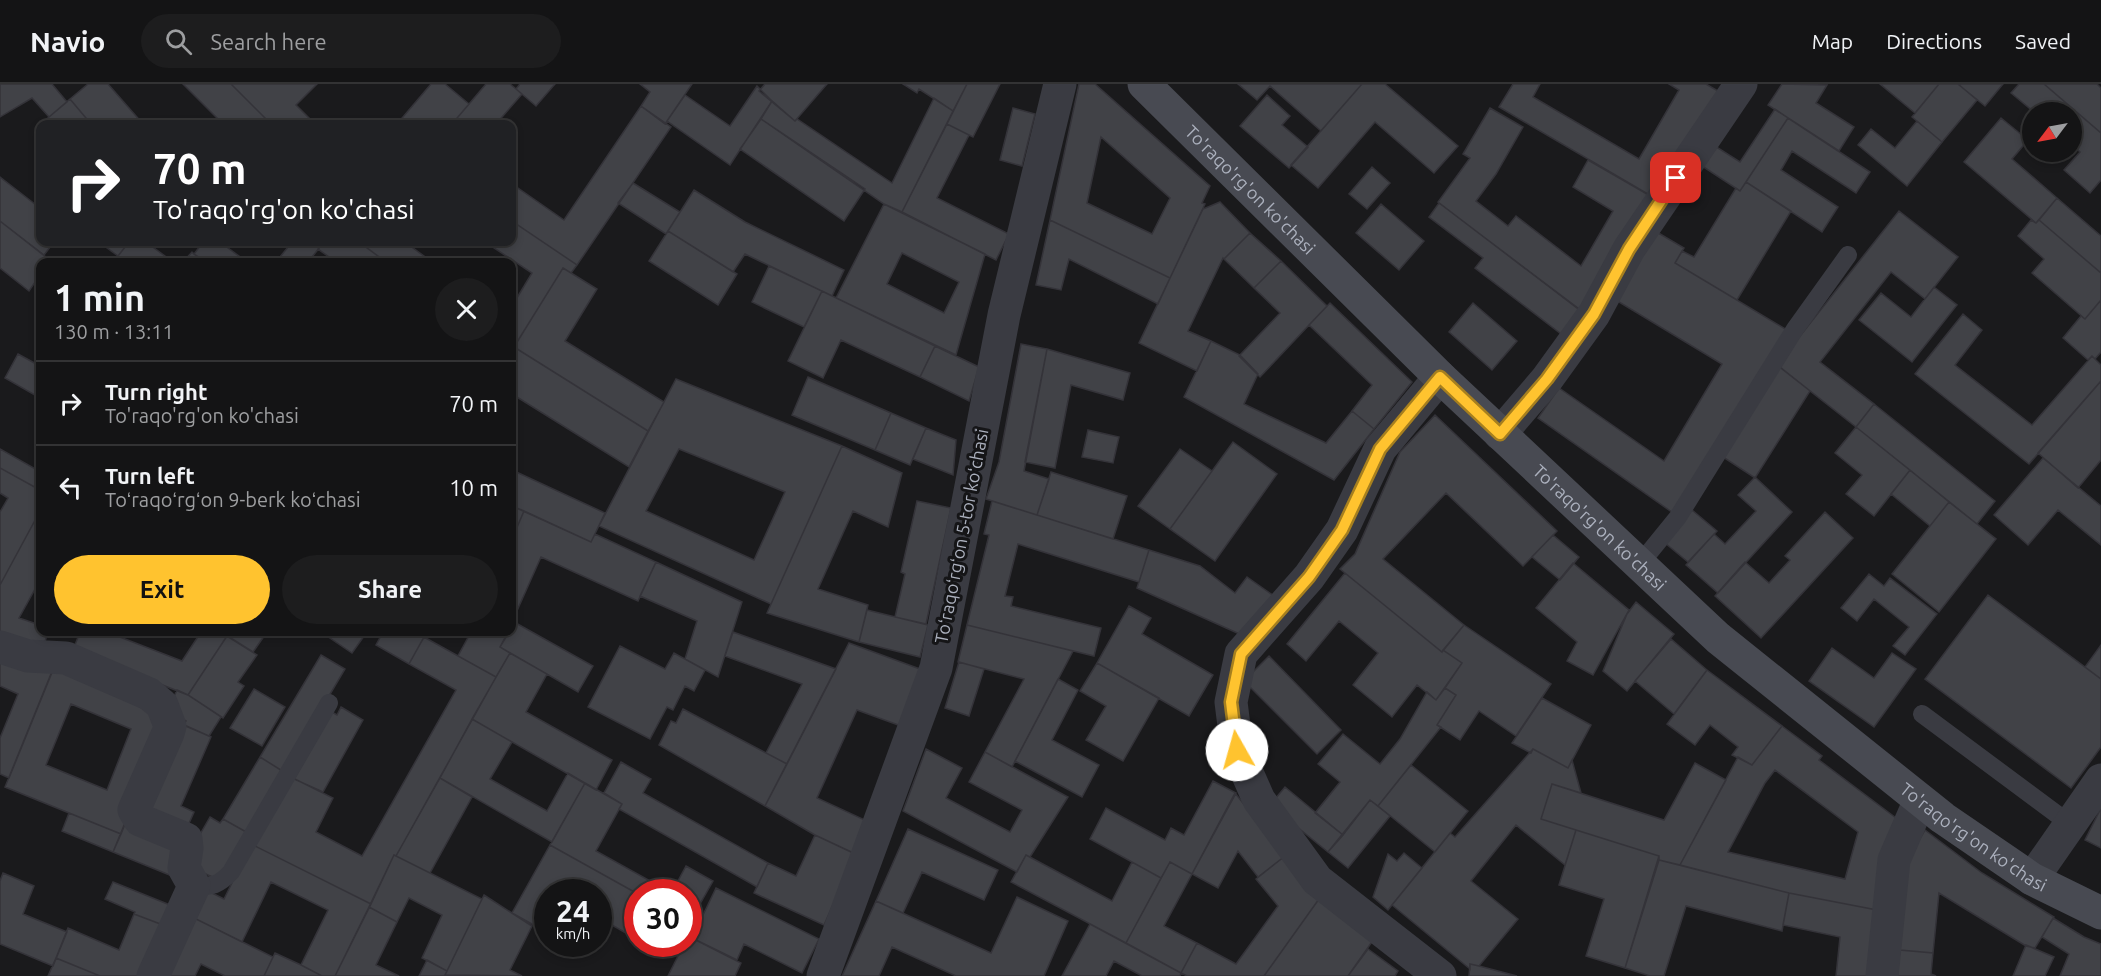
<!DOCTYPE html>
<meta charset="utf-8">
<style>
body{margin:0;font-family:Ubuntu,sans-serif;background:#1d1d1e;color:#f1f3f6;height:100vh;display:flex;flex-direction:column;font-size:22px;white-space:nowrap}
*{box-sizing:border-box;margin:0}
p{font-size:20px;color:#9d9ea0}
.icon{flex:none;width:33px;height:33px;fill:none;stroke:currentColor;stroke-width:2;stroke-linecap:round;stroke-linejoin:round}
.map{position:relative;flex:1;overflow:hidden}
.drawer{position:absolute;left:36px;top:174px;width:480px;height:378px;display:flex;flex-direction:column;background:#141415;border-radius:12px;box-shadow:0 3px 9px #0003,0 0 0 2px #333334}
.drawer>*{flex:none}
.banner{position:absolute;left:36px;top:36px;width:480px;height:126px;border-radius:12px;box-shadow:0 3px 9px #0003,0 0 0 2px #333334;background:#202124;color:#fff;overflow:hidden}
.needle{width:39px;rotate:238deg}
.buttons{position:absolute;left:2022px;top:18px;display:grid;gap:12px}
.buttons a{display:grid;place-items:center;width:60px;height:60px;border-radius:50%;background:#141415;box-shadow:0 3px 9px #0003,0 0 0 2px #333334;font-size:30px}
.speed{position:absolute;left:534px;top:795px;display:flex;gap:12px;font-size:30px;font-weight:700;text-align:center}
.speed>*{display:grid;place-content:center;width:78px;height:78px;border-radius:50%;background:#141415;box-shadow:0 3px 9px #0003,0 0 0 2px #333334;line-height:1}
.speed small{font-size:15px;font-weight:400}
.speed .limit{border:9px solid #d22;background:#fff;color:#111}
.pin{position:absolute;display:grid;place-items:center;width:51px;height:51px;color:#fff;margin:-26px;border-radius:12px;box-shadow:0 3px 9px #0006}
.me{position:absolute;width:66px;margin:-33px;rotate:353deg;stroke-linejoin:round;filter:drop-shadow(0 0 4px #0008)}
.turn{display:flex;align-items:center;gap:21px;height:126px;padding:0 18px;font-size:27px}
.turn .icon{width:78px;height:78px;stroke-width:2.5}
.turn b{display:block;font-size:42px;line-height:51px}
.round{display:grid;place-items:center;flex:none;width:63px;height:63px;border-radius:32px;background:#1d1d1e}
.headline{display:flex;align-items:center;justify-content:space-between;height:102px;padding:0 18px}
h1{font-size:36px;font-weight:600;line-height:45px}
.primary-button{display:flex;gap:12px;margin-top:auto;padding:12px 18px}
.primary-button a{flex:1;height:69px;border-radius:36px;background:#ffc32f;color:#111;font-size:24px;font-weight:600;line-height:69px;text-align:center}
.primary-button a+a{background:#1d1d1e;color:#f1f3f6}
ul{padding:0;list-style:none}
li{display:flex;align-items:center;gap:18px;height:84px;padding:0 18px;border-top:2px solid #333334}
li div{flex:1}
li b{display:block;font-size:22px}
li em{font-style:normal}
header{display:flex;align-items:center;gap:36px;box-sizing:border-box;height:84px;padding:0 30px;background:#141415;border-bottom:2px solid #333334}
header strong{font-size:28px}
nav{display:flex;gap:33px;margin-inline-start:auto;font-size:21px}
.search{width:420px;height:54px;background:#1d1d1e;display:flex;align-items:center;gap:15px;box-sizing:border-box;padding:0 21px;border-radius:33px;color:#9d9ea0;font-size:22px}
.map>svg:first-child{display:block}
.building{fill:#414247;stroke:#343339;stroke-width:1.5;fill-rule:evenodd}
.lines{fill:none;stroke-linecap:round;stroke-linejoin:round}
.lane{stroke:#3a3b42;stroke-width:18}
.street{stroke:#3a3b42;stroke-width:33}
.secondary{stroke:#484a52;stroke-width:33}
.route-casing{stroke:#a67f1f;stroke-width:15}
.route{stroke:#ffc32f;stroke-width:10}
.labels{text-anchor:middle;dominant-baseline:central;stroke-width:6;stroke-linejoin:round;paint-order:stroke}
.street-label{font-size:18px;fill:#abb0bd;stroke:#151517}
</style>
<header>
<strong>Navio</strong>
<div class="search"><svg class="icon" aria-label="search" viewBox="0 0 24 24"><circle cx="10" cy="10" r="6"/><path d="M15 15l6 6"/></svg>Search here</div>
<nav><a>Map</a><a>Directions</a><a>Saved</a></nav>
</header>
<div class="map">
<svg width="2101" height="892" viewBox="0 0 2101 892">
<rect width="100%" height="100%" fill="#1a1a1c"/>
<path class="building" d="M0,0H52L67,18L49,33L32,14L0,33Z
M88,0H108L143,40H91L70,15Z
M183,0H231L271,40H223Z
M231,0H317L296,21L315,40H271Z
M431,0H445L469,20L452,40H397Z
M486,0H510L522,10L496,40H452Z
M520,0H555L536,22L516,5Z
M640,0H692L665,40L641,22L650,8Z
M765,0H827L795,37L759,7Z
M903,0H967L953,27L919,5L917,9Z
M967,0H1000L973,53L947,40Z
M1079,0H1095L1210,102L1202,119L1205,120L1170,194L1050,136ZM1101,53L1170,114L1152,150L1087,119Z
M1238,0H1362L1321,47L1270,2L1257,16Z
M1362,0H1385L1458,62L1434,89L1375,38L1318,104L1291,81Z
M1513,0H1540L1533,13L1639,75L1679,6L1669,0H1706L1718,7L1658,116L1499,23Z
M1782,0L1827,1L1816,19L1854,43L1839,67L1768,21Z
M1880,0H1939L1915,29Z
M1939,0H1958L1977,16L1942,58L1912,33Z
M1961,0H2003L1985,22L1959,1Z
M2019,0H2044L2101,49V96L2090,109L2064,86L2080,68L2072,60V28H2034L2011,9Z
M2044,0H2097L2101,4V49Z
M757,2L772,17L730,81L667,37L685,11L730,42Z
M1267,11L1290,32L1282,41L1308,63L1289,84L1240,42Z
M934,14L953,27L902,128L884,120L761,35L772,17L795,37L797,35L892,99Z
M70,15L91,40H43L42,39Z
M641,22L671,43L577,181L512,137V100L564,136Z
M1013,24L1035,30L1022,82L1000,76Z
M1490,24L1523,43L1496,90L1476,117L1508,142L1516,132L1581,182L1613,127L1573,103L1588,76L1654,114L1586,231L1438,118L1470,74L1463,70Z
M1775,25L1788,34L1740,107L1702,82L1715,62L1740,78Z
M1788,34L1870,88L1856,109L1792,67L1781,86L1838,123L1822,148L1746,98Z
M2001,34L2028,56L2012,75L2057,114L2036,139L1964,78Z
M761,35L865,105L844,137L740,65Z
M1917,37L1942,58L1907,102L1858,61L1871,45L1895,64Z
M947,40L969,51L937,114L1009,150L996,176L902,128Z
M1372,83L1390,99L1367,125L1349,110Z
M0,93L40,124V158H54L44,171L0,137Z
M1746,98L1791,127L1737,216L1675,179L1682,167L1694,173L1736,104L1740,107Z
M633,99L680,128L666,150L618,119Z
M694,106L745,138L844,186L832,212L745,170L733,188L668,147Z
M2057,114L2101,152V189L2039,136Z
M1220,118L1250,149L1224,175L1223,174L1188,247L1211,257L1197,287L1139,259L1203,125Z
M1439,119L1583,228L1565,253L1475,184L1483,174L1429,133Z
M884,120L985,170L956,271L836,214ZM902,169L959,198L944,229L887,200Z
M1381,120L1424,157L1399,186L1356,149Z
M1899,127L1958,173L1925,215L1891,188L1820,278L1874,320L1856,343L1777,281Z
M1050,136L1170,194L1158,220L1069,175L1061,206L1036,201Z
M2031,136L2036,139L2039,136L2101,189V216L2085,235L2032,189L2044,175L2018,152Z
M0,137L51,177L50,178H40V191L29,207L0,184Z
M512,137L577,181L571,189L563,184L514,263L512,262V222L532,189L485,158H512Z
M668,147L737,190L718,221L649,177Z
M1655,147L1684,164L1675,179L1787,246L1676,431L1538,334L1559,304L1664,377L1722,280L1614,215Z
M1250,149L1281,177L1254,204L1224,175Z
M99,158H129L118,172Z
M129,158H146L173,178H127L118,172Z
M203,158H220L247,178H206L194,170Z
M292,158H324L308,178H276Z
M324,158H359L386,178H336L318,165Z
M359,158H405L432,178H386Z
M192,168L194,170L206,178H183Z
M1281,177L1327,222L1260,293L1239,272L1280,229L1254,204Z
M769,182L822,207L804,243L752,218Z
M563,184L597,205L565,257L664,318L648,347L514,263Z
M1934,203L1957,221L1912,278L1859,236L1881,209L1911,233Z
M822,207L935,262L920,293L841,256L823,294L788,277Z
M2101,216V268L2095,275L2092,272L2088,276L2063,254L2081,232L2085,235Z
M1330,219L1412,298L1374,345L1352,327L1372,301L1309,241Z
M1473,219L1517,257L1492,286L1449,248Z
M1963,230L1982,246L1955,281L2032,341L2092,272L2101,281V297L2029,380L1915,290Z
M1211,257L1240,271L1258,290L1244,320L1326,359L1352,327L1374,345L1334,396L1184,313Z
M1021,260L1047,265L1024,387L1049,395L1037,431L986,415L999,378Z
M935,262L979,283L969,317L920,293Z
M514,263L648,347L629,383L512,310V267Z
M1047,265L1130,289L1123,316L1071,301L1055,384L1025,378Z
M18,270L40,282V314L5,294Z
M1780,283L1810,307L1755,394L1723,373Z
M808,293L891,329L875,366L792,331Z
M676,295L842,362L771,520L599,442ZM679,365L785,408L754,476L646,427Z
M2101,297V376L2078,404L2038,369Z
M1874,320L1995,417L1977,440L1856,343Z
M891,329L926,344L910,381L875,366Z
M1435,331L1557,447L1523,482L1446,409L1383,475L1464,541L1442,568L1340,485L1355,470L1400,368Z
M1856,343L1910,386L1874,432L1846,410L1862,391L1835,369Z
M926,344L956,356L953,391L913,375Z
M1088,346L1119,353L1113,379L1082,373Z
M1233,358L1277,390L1215,477L1170,445Z
M842,362L902,389L888,443L853,427L818,505L868,521L859,558L767,529Z
M0,365L37,386L40,380V406L0,384Z
M1180,365L1212,387L1170,445L1138,422Z
M2043,374L2101,422V461L2058,426L2028,461L1994,431Z
M0,384L40,406V427L0,501V428L8,414L0,409Z
M512,386L605,429L591,458L512,422Z
M1910,386L1949,418L1930,442L1891,410Z
M1051,388L1127,412L1113,455L1037,431Z
M1755,393L1792,428L1718,509L1686,481L1714,450L1725,460L1756,427L1738,411Z
M917,417L951,424L926,540L895,533L905,490L901,488Z
M992,417L1149,466L1139,498L1018,460L1005,512L1013,513L1011,522L1101,544L1094,572L967,541L989,451L984,450Z
M1949,418L1996,455L1939,528L1892,490Z
M512,422L524,427L512,455Z
M1692,426L1717,447L1688,478L1665,459Z
M40,427V496L19,534L40,541V548H48L42,567L0,554V501Z
M524,427L591,458L595,450L656,478L638,517L541,473L512,538V455Z
M1825,428L1853,454L1761,554L1715,512L1745,478L1769,499L1790,476L1785,472Z
M1553,451L1579,473L1560,496L1532,473Z
M1149,466L1200,482L1235,509L1247,493L1274,512L1244,552L1137,504Z
M656,478L742,518L718,593L685,575L697,537L640,512Z
M1573,479L1629,526L1593,591L1567,577L1577,558L1536,524Z
M1345,489L1442,568L1443,566L1462,579L1436,616L1417,601L1392,633L1353,601L1378,569L1339,537L1306,577L1287,560Z
M1869,490L1884,502L1890,494L1937,530L1905,571L1893,562L1909,543L1874,515L1857,537L1841,524Z
M1988,511L2101,595V663L2071,704L1925,595Z
M1636,518L1674,550L1627,607L1603,587L1627,530Z
M1129,522L1151,534L1142,550L1213,591L1189,632L1097,579Z
M867,526L928,541L920,573L859,558Z
M514,538L593,582L578,608L500,563L509,548H512Z
M967,541L1073,567L1012,683L985,668L1024,595L958,578Z
M1464,541L1551,600L1516,652L1479,627L1460,656L1437,641L1456,611L1445,604L1462,579L1443,566Z
M80,548H107L182,577L201,548H221L227,552L188,611L73,566Z
M221,548H267L253,568Z
M321,548H367L352,569Z
M383,548H415L424,553L409,580L376,561Z
M471,548H502L507,550L500,563L510,569L496,593L458,572Z
M733,548L836,585L787,680L766,669L802,600L725,572Z
M227,552L257,571L238,598L244,602L223,634L188,611Z
M424,553L496,593L396,772L394,771L371,820L251,760L289,692L333,714L316,748L362,772L456,606L409,580Z
M1671,555L1707,586L1674,630L1635,597Z
M849,559L920,585L901,642L857,626L817,714L867,737L853,769L815,751L765,722Z
M2101,561V595L2085,583Z
M620,562L665,585L674,569L705,586L694,607L685,602L673,626L667,623L650,655L588,623Z
M1832,564L1874,594L1892,569L1916,585L1874,643L1809,597Z
M0,568L53,586L9,694L0,690V654L18,610L0,602Z
M510,569L547,590L526,628L612,676L596,706L472,635Z
M321,571L345,585L284,688L260,673Z
M1269,572L1341,646L1317,670L1244,597Z
M57,575L166,638L121,750L5,703ZM71,620L131,645L107,706L46,681Z
M959,578L984,585L969,632L945,624Z
M1097,579L1159,614L1123,677L1086,656L1106,622L1080,607Z
M1707,586L1782,642L1752,681L1732,671L1738,663L1710,641L1695,661L1667,640Z
M1058,595L1078,606L1052,656L1099,681L1082,713L1015,677Z
M1445,604L1456,611L1437,641L1441,643L1378,722L1370,716L1343,751L1315,729L1340,698L1318,680L1343,650L1380,680L1400,655L1427,608L1436,616Z
M254,605L285,623L262,662L230,644Z
M177,606L188,611L221,633L209,652L183,641L186,637L168,626Z
M1542,614L1591,641L1568,684L1533,665L1531,669L1512,659Z
M341,623L363,636L323,708L294,695L332,628L337,631Z
M683,625L787,680L765,722L659,661L671,637L676,639Z
M472,635L512,658L490,695L547,727L568,689L585,699L552,758L440,694Z
M182,640L211,653L181,722L194,728L186,746L139,726Z
M1782,642L1822,672L1819,676L1900,737L1877,826L1789,809L1680,781L1738,673L1752,681ZM1775,686L1858,748L1845,795L1728,768L1765,699Z
M926,665L962,684L946,714L1010,748L1022,726L969,698L985,668L1068,713L1030,773L1026,771L1017,788L903,727Z
M1533,665L1568,684L1572,676L1581,709L1552,700L1541,735L1576,746L1565,781L1516,741L1471,797L1518,835L1479,882L1470,880V885L1392,821L1450,749L1455,753Z
M260,673L284,688L248,749L223,735Z
M621,678L651,695L643,709L768,779L757,803L619,725L622,720L604,709Z
M1695,679L1726,696L1680,781L1659,776V772L1541,735L1552,700L1664,736Z
M1411,681L1468,727L1435,768L1378,722Z
M440,694L472,713L430,789L396,772Z
M1213,697L1236,709L1192,790L1170,778L1161,794L1090,755L1106,724L1165,756L1171,744L1184,751Z
M585,699L622,720L596,767L670,808H638V810L550,761Z
M1285,703L1343,751L1328,768L1270,721Z
M1235,709L1285,772L1258,793L1238,767L1218,804L1192,790Z
M1370,716L1390,732L1348,784L1328,768Z
M2101,724V764L2085,756Z
M69,729L121,750L113,768L62,747Z
M210,733L220,739L223,735L248,749L219,796L188,782L195,759Z
M127,734L186,759L172,792L113,768Z
M908,745L998,786L984,816L922,788L903,829L876,817Z
M1576,746L1659,772L1625,884L1586,872L1604,815L1559,801Z
M1925,746L1982,789L2054,833L2035,864L2026,862L1939,809L1933,869L1900,866L1909,774Z
M815,751L856,770L824,841L754,809L768,779L796,792Z
M251,760L371,820L335,892H322L301,881L328,826L271,798L242,858L190,832L204,805L224,815Z
M550,761L638,810V841L631,852L598,833V808H548V849L512,829Z
M1404,769L1422,784L1388,826L1373,813L1388,770L1397,777Z
M394,771L482,815L447,887L422,874L442,831L409,814L397,838L369,823Z
M1026,771L1112,817L1132,778L1161,794L1126,859L1011,798Z
M1285,772L1319,815L1264,892H1187L1181,889L1197,859L1236,880L1278,822L1256,795Z
M1659,776L1789,809L1782,847L1686,822L1664,892H1650L1625,884Z
M1170,778L1192,790L1164,842L1197,859L1181,889L1126,859Z
M686,782L713,797L688,841V808H672Z
M3,789L34,802L23,830L67,848L53,882L0,860V797Z
M113,798L170,821L163,841L134,830L135,828L105,815Z
M716,804L819,855L802,889L744,860L737,876L692,854Z
M1789,809L1877,826L1870,892H1836L1840,853L1783,841Z
M484,811L532,842L510,886L522,892L445,891Z
M1017,813L1068,837L1044,892H956L892,863L879,892H842L876,817L991,869Z
M1319,815L1374,855L1348,892H1264Z
M369,823L397,838L376,881L399,892H335Z
M134,830L163,841L142,892H100L56,874L68,844L119,866Z
M190,832L273,873L264,892H225L201,880L195,892H161Z
M2053,834L2084,853L2101,860V892H2060L2069,870L2042,853Z
M1090,840L1181,889L1180,892H1142L1114,877L1106,892H1062Z
M688,852L741,879L735,892H668L684,860H688Z
M2026,861L2054,873L2045,892H2013Z
M1368,865L1398,887L1395,892H1348Z
M1900,866L1933,869L1931,890L1936,892H1897Z
M275,869L301,881L322,892H264Z
M56,874L100,892H48Z
M427,876L447,887L445,891L447,892H419Z
M1470,880L1479,882L1517,892H1469Z"/>
<g class="lines">
<path class="lane" d="M1639,481L1678,433L1795,245L1848,171
M1922,630L2070,740
M194,802C212,803 219,801 231,788L329,619"/>
<path class="street" d="M1500,350L1547,295L1594,230L1629,165L1741,0
M0,563L28,572L66,574L149,610L162,621L170,642L168,649L134,726L140,736L186,755L187,764L184,784L194,802L153,892
M2032,795L2101,696
M823,892L936,584L1004,231L1060,0
M1440,892L1317,796L1259,716L1237,666L1231,618L1241,570L1309,493L1342,446L1380,365L1440,293
M1882,892L1894,776L1920,716"/>
<path class="secondary" id="s1" d="M1144,0L1440,293L1718,554L1943,734L2032,795L2101,829"/>
</g>
<g class="lines">
<defs>
<path id="route" d="M1237,666L1231,618L1241,570L1309,493L1342,446L1380,365L1440,293L1500,350L1547,295L1594,230L1629,165L1676,94"/>
</defs>
<use href="#route" class="route-casing"/>
<use href="#route" class="route"/>
</g>
<g class="labels">
<g class="street-label">
<text stroke="none"><textPath href="#s1" startOffset="150">To'raqo'rg'on ko'chasi</textPath></text>
<text stroke="none"><textPath href="#s1" startOffset="636">To'raqo'rg'on ko'chasi</textPath></text>
<text transform="translate(961 452) rotate(-79)">Toʻraqoʻrgʻon 5-tor koʻchasi</text>
<text stroke="none"><textPath href="#s1" startOffset="1122">To'raqo'rg'on ko'chasi</textPath></text>
</g>
</g>
</svg>
<div class="buttons">
<a><svg class="needle" viewBox="-14 -14 28 28"><path d="M0-13l5 13h-10z" fill="#e53935"/><path d="M0 13l5-13h-10z" fill="#9d9ea0"/></svg></a>
</div>
<div class="speed"><div>24<small>km/h</small></div><div class="limit">30</div></div>
<div class="pin" style="left:1676px;top:94px;background:#d93025"><svg class="icon" aria-label="arrive" viewBox="0 0 24 24"><path d="M6 21V4h12l-3 4 3 4H6"/></svg></div>
<svg class="me" style="left:1237px;top:666px" viewBox="-20 -20 40 40"><circle r="19" fill="#fff"/><path d="M0-13L10 11 0 6-10 11z" fill="#ffc32f"/></svg>
<div class="banner">
<div class="turn"><svg class="icon" aria-label="right" viewBox="0 0 24 24"><path d="M7 20v-9h11M14 6l5 5-5 5"/></svg><div><b>70 m</b>To'raqo'rg'on ko'chasi</div></div>
</div>
<section class="drawer">
<div class="headline"><div><h1>1 min</h1><p>130 m · 13:11</p></div><a class="round"><svg class="icon" aria-label="close" viewBox="0 0 24 24"><path d="M6 6l12 12M18 6L6 18"/></svg></a></div>
<ul>
<li><svg class="icon" aria-label="right" viewBox="0 0 24 24"><path d="M7 20v-9h11M14 6l5 5-5 5"/></svg><div><b>Turn right</b><p>To'raqo'rg'on ko'chasi</p></div><em>70 m</em></li>
<li><svg class="icon" aria-label="left" viewBox="0 0 24 24"><path d="M17 20v-9H6M10 6l-5 5 5 5"/></svg><div><b>Turn left</b><p>Toʻraqoʻrgʻon 9-berk koʻchasi</p></div><em>10 m</em></li>
</ul>
<div class="primary-button"><a>Exit</a><a>Share</a></div>
</section>
</div>
